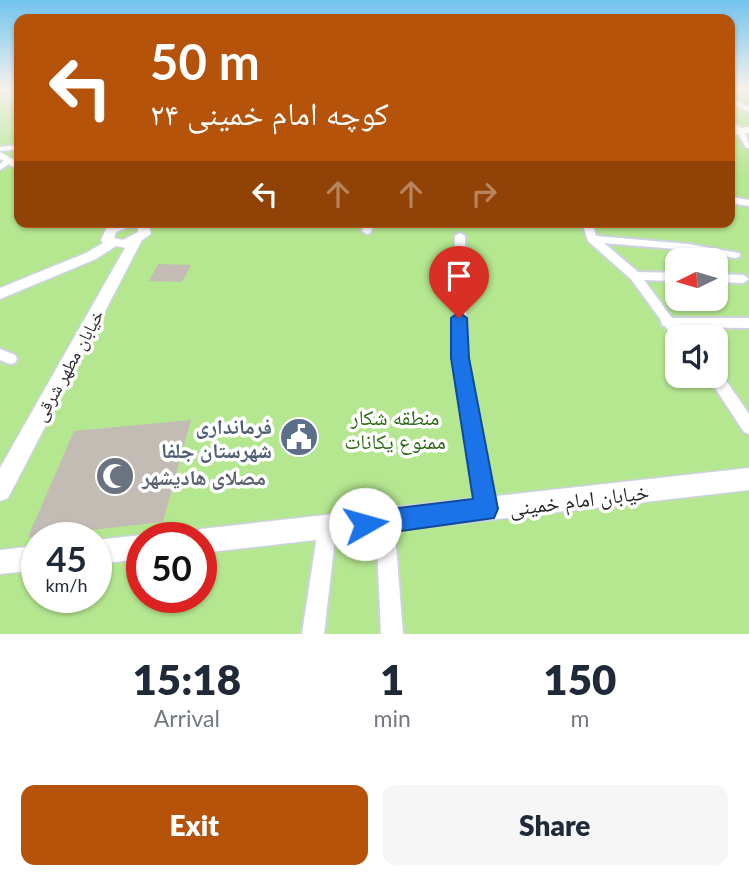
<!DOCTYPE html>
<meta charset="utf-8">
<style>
body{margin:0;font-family:Lato,"Noto Naskh Arabic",sans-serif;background:#f6f6f7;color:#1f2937;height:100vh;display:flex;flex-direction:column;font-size:26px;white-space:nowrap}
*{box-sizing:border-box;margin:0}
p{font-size:23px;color:#747a83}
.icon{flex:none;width:38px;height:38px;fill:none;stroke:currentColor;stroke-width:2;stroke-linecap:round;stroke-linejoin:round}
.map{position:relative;height:634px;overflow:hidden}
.sheet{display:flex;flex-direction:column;background:#fff;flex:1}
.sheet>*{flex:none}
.banner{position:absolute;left:14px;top:14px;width:721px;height:214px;border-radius:14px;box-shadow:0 2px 5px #0004;background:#b45309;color:#fff;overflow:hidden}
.needle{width:46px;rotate:265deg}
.buttons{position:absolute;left:665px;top:248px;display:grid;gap:14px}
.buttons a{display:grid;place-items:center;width:63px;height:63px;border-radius:14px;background:#fff;box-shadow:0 2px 5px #0004;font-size:35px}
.speed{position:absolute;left:21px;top:522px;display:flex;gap:14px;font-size:35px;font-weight:700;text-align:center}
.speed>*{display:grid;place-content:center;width:91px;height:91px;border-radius:50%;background:#fff;box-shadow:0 2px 5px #0004;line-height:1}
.speed small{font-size:18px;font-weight:400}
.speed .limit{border:10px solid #d22;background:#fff;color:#111}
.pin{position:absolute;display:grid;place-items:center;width:60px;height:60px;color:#fff;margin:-72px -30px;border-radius:50% 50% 50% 0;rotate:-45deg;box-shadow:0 0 7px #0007}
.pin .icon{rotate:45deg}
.me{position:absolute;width:77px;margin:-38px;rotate:83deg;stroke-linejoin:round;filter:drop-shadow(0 0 5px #0008)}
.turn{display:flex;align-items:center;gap:24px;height:147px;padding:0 21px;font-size:32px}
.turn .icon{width:91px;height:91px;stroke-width:2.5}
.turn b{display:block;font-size:49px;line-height:60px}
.lanes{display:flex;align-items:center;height:66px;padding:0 21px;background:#0003;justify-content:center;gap:35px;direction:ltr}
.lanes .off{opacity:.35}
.eta{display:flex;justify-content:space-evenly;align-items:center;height:119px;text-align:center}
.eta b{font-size:42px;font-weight:800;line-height:49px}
.cta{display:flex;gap:14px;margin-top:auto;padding:14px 21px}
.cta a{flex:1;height:80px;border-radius:14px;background:#b45309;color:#fff;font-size:28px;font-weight:800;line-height:80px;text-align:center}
.cta a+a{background:#f6f6f7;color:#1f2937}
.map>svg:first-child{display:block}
.green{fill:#b5e790;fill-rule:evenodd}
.building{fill:#c3bcb5}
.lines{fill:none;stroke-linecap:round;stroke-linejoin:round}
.street-casing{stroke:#ced3e3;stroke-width:4}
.secondary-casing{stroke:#ced3e3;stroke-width:3}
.street{fill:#fff;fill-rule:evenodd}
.secondary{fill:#fff;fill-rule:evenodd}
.route{fill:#1a73e8;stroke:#114b97;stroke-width:2}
.labels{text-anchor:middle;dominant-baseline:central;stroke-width:7;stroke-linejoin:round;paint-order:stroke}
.street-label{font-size:18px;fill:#282828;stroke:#fff}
.near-park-label{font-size:21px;fill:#2c6914;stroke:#fff}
.near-service-label{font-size:21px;font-weight:bold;fill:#4e5e75;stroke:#fff;text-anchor:end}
.near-worship-label{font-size:21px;font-weight:bold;fill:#5b616d;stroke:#fff;text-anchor:start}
.near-street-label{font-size:21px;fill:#282828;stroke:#fff}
</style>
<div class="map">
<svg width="749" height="634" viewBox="0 0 749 634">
<rect width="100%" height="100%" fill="#ece2d8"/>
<path class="green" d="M0,88H19V222H730V88H749V634H0ZM677,261H716V299H677ZM677,338H716V376H677ZM37,537H96V597H37ZM142,537H201V597H142Z"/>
<path class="building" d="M158,264L191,265L182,282L149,281Z
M191,420L163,522L28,537L74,431Z"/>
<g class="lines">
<defs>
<path id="street" d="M730,98L749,107V112L730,102Z
M730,120C741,126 749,135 749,148H746L738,133L730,125Z
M19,145V149L0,151V147Z
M6,159L13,161L0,170V164Z
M730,197L749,200V206L730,203Z
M366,222H376L370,233L367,234L362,231Z
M582,222H592L596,236L688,244L739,253L740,255L739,257L735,258L688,250L604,243L638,272L677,273V281L644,280L672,318H749V328L679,327L686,338H677V342L675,341L665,326L662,325L661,320L631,279L588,241Z
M460,233L465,236L467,358L495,509L492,515L486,518L480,515L477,509L453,358L455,236Z
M716,274L743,275L749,279L743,283L716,282Z
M0,349L15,355L17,359L15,363L10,364L0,360Z
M716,371L720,372L749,414V434L744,432L710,380L708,376H716Z
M385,512L391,515L394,521L403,634H381L376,521L379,515Z
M327,520L333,523L336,529L324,634H302L318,529L321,523Z"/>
<path id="secondary" d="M749,127V133L730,135V129Z
M0,152L19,163V170L0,159Z
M119,222H148L151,234L142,240L8,498L0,501V468L125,248L116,246L96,259L0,299V288L86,253L103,243L101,240L107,227ZM129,227L138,228V232L123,240L114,238L116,232Z
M749,468V490L201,553V537H191L193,533L201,529Z
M142,535L148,537H142V559L96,564V540Z
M37,546V570L0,574V550Z"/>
</defs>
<use href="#street" class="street-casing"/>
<use href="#secondary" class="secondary-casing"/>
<use href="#street" class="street"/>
<use href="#secondary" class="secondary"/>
</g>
<linearGradient id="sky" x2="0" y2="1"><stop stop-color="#72c4ee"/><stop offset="0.5" stop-color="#f6f2ed"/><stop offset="1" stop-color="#f6f2ed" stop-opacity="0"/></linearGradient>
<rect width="749" height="177" fill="url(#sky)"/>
<path class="route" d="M459,312L467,318L469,358L498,509L494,518L365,536L357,532L354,524L357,515L365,512L473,499L451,358V318Z"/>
<defs>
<symbol id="civic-disc" viewBox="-11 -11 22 22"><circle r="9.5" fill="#5c6f8a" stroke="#fff"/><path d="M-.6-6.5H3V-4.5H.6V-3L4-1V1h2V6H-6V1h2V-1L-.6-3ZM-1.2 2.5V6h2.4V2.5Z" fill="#fff"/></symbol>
<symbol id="mosque-disc" viewBox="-11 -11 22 22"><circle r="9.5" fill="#6b7280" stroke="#fff"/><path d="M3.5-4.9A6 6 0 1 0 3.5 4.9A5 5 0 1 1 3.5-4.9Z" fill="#fff"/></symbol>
</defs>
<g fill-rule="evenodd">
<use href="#civic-disc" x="277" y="415" width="44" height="44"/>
<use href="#mosque-disc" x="93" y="454" width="44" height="44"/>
</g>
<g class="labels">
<g class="street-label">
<text transform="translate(68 365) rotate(-61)">خیابان مطهر شرقی</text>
</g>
<g class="near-park-label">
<text x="395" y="416">منطقه شکار<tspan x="395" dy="24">ممنوع یکانات</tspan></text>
</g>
<g class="near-service-label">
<text x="272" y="425">فرمانداری<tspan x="272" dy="24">شهرستان جلفا</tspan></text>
</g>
<g class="near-worship-label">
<text x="142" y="476">مصلای هادیشهر</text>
</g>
<g class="near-street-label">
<text transform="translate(579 499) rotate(-7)">خیابان امام خمینی</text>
</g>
</g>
</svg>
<div class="buttons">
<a><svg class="needle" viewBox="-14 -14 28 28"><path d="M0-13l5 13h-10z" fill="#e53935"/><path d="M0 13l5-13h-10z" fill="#747a83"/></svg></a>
<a><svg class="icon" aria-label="sound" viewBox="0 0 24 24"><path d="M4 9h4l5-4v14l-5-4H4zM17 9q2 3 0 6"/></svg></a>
</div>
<div class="speed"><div>45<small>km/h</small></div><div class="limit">50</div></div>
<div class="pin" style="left:459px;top:318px;background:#d93025"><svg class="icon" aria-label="arrive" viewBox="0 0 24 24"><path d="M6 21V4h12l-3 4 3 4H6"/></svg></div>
<svg class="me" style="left:365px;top:524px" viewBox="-20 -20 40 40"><circle r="19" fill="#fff"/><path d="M0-13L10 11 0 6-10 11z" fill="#1a73e8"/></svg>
<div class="banner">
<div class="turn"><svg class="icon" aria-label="left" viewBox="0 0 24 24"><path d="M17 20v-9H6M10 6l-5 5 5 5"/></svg><div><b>50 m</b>کوچه امام خمینی ۲۴</div></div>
<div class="lanes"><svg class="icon" aria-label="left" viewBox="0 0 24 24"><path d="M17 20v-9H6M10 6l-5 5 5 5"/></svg><svg class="icon off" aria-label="ahead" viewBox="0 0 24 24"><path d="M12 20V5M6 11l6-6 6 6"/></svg><svg class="icon off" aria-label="ahead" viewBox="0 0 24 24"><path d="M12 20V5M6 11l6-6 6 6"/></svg><svg class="icon off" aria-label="right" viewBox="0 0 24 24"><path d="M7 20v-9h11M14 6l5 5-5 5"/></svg></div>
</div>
</div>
<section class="sheet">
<div class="eta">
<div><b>15:18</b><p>Arrival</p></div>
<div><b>1</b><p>min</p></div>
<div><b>150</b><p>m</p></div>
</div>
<div class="cta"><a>Exit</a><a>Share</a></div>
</section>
